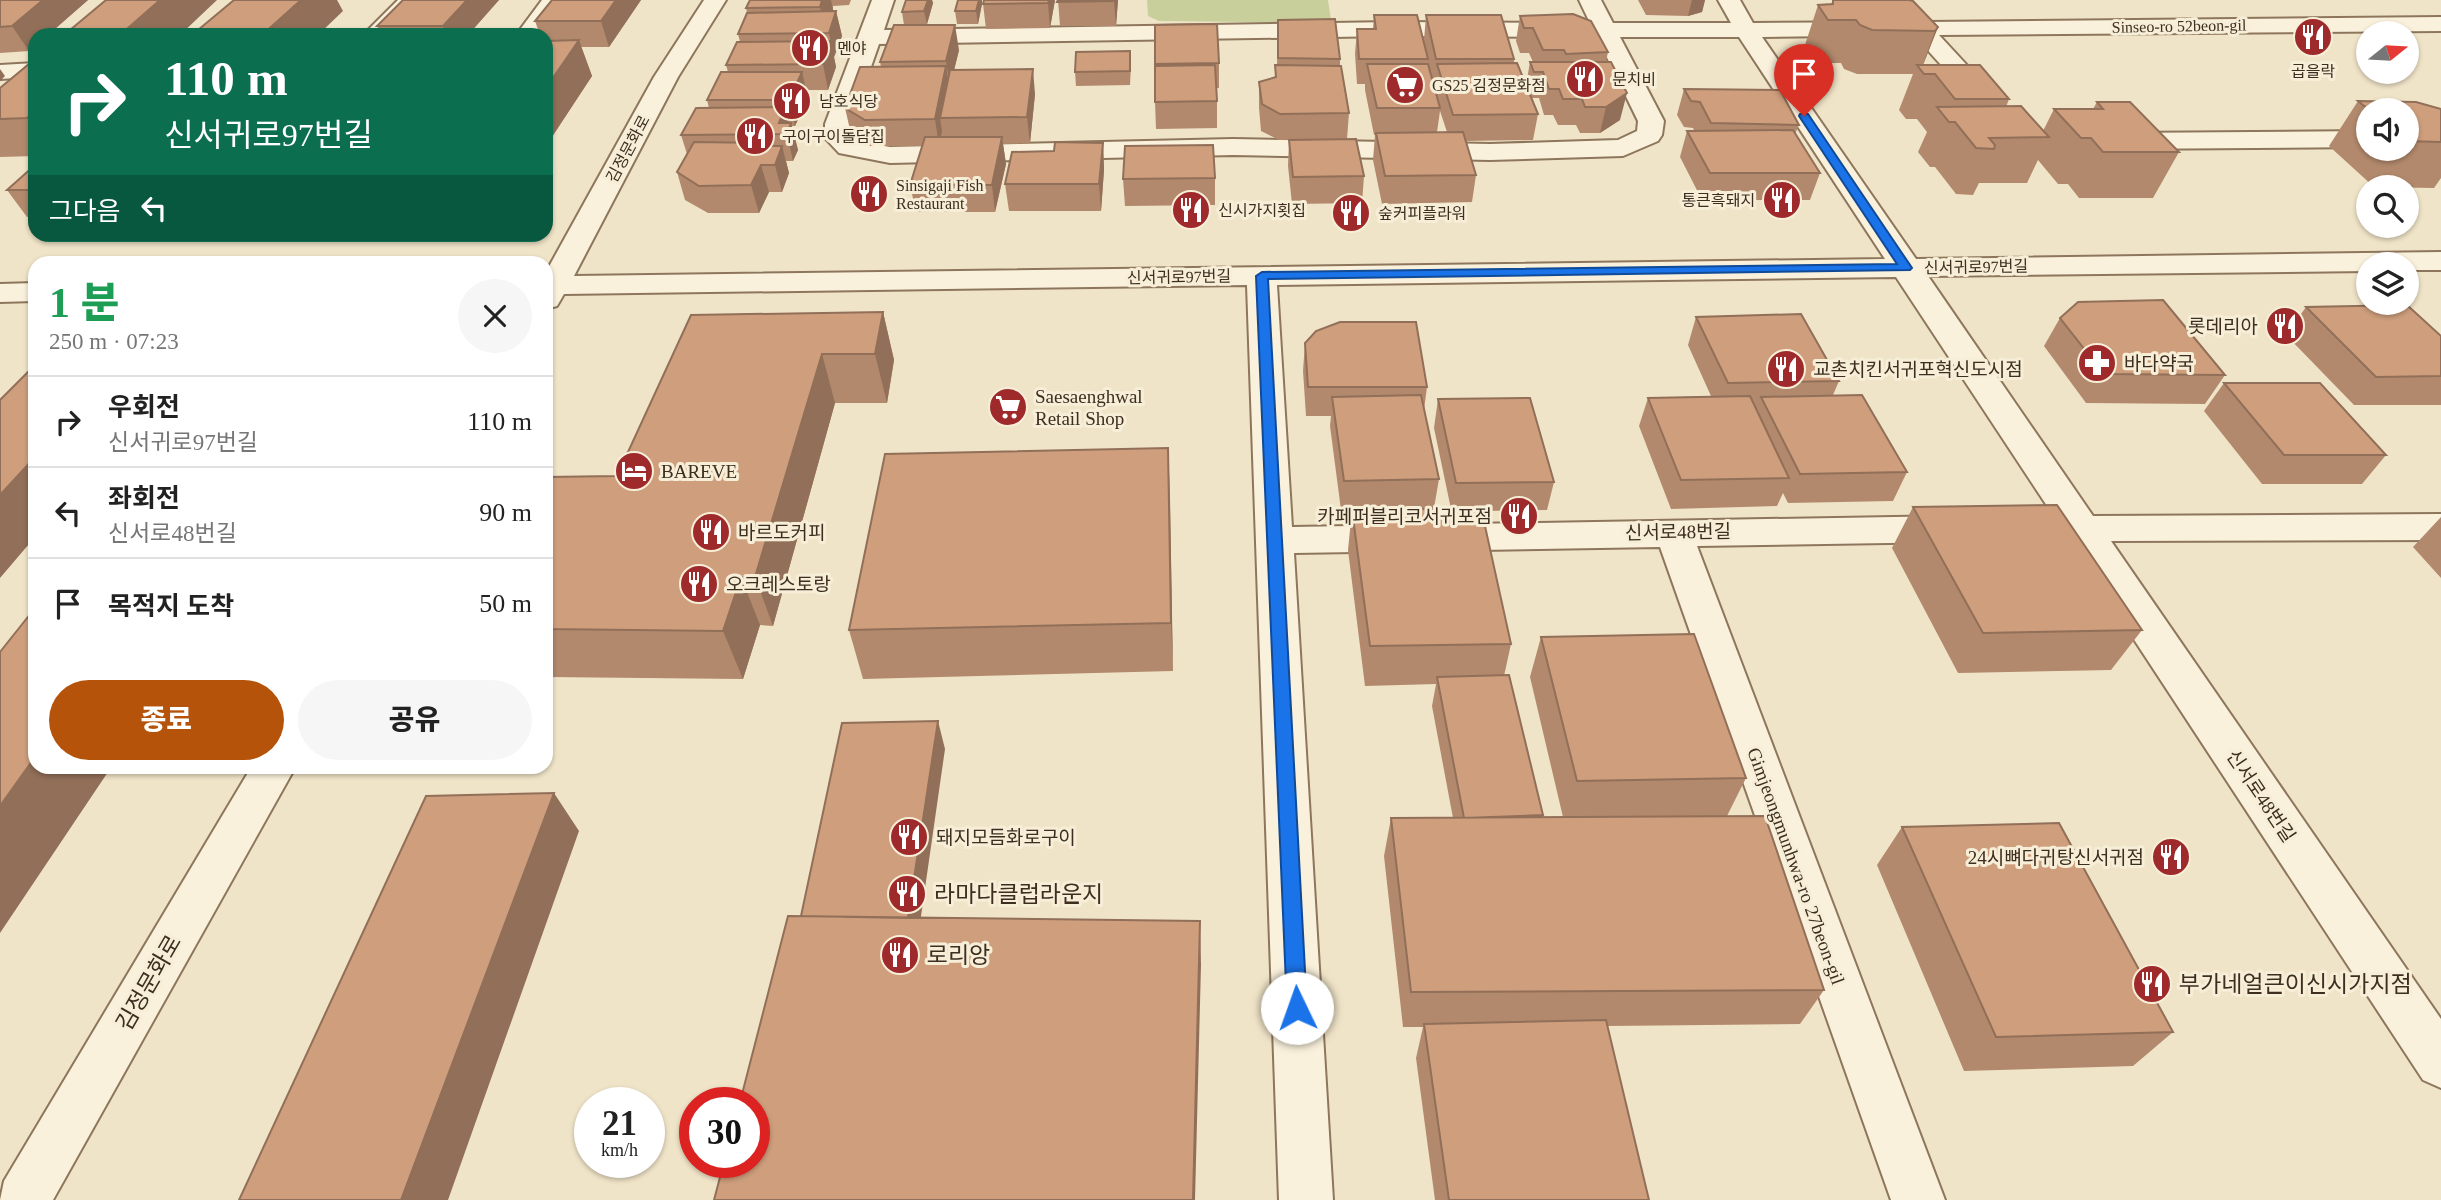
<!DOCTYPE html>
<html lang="ko">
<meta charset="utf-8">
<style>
body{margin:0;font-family:"Times New Roman","Noto Sans KR",serif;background:#f6f6f6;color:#222;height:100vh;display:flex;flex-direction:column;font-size:26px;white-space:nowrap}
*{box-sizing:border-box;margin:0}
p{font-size:23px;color:#767676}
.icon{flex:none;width:38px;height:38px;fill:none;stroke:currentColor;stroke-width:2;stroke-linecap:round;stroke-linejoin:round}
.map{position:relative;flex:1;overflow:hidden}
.side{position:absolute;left:28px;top:256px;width:525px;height:518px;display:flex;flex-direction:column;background:#fff;border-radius:21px;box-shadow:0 2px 5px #0004}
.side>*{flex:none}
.hud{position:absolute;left:28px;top:28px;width:525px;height:214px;border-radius:21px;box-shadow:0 2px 5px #0004;background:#0b6e4f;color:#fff;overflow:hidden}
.needle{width:46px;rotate:72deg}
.buttons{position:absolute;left:2356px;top:21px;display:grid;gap:14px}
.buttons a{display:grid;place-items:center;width:63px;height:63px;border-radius:50%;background:#fff;box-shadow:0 2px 5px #0004;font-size:35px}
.speed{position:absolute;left:574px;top:1087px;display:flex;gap:14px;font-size:35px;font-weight:700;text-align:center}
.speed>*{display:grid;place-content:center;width:91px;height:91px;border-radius:50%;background:#fff;box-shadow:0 2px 5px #0004;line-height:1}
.speed small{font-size:18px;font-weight:400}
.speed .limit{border:10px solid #d22;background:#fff;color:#111}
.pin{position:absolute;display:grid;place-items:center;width:60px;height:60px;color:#fff;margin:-72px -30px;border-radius:50% 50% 50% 0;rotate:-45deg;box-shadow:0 0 7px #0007}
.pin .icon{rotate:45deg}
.me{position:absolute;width:77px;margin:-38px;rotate:357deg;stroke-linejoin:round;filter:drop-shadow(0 0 5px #0008)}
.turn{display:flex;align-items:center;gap:24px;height:147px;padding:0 21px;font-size:32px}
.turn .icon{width:91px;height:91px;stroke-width:2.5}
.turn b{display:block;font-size:49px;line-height:60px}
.then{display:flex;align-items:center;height:66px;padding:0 21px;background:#0003;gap:14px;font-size:26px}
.round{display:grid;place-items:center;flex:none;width:74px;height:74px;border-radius:37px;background:#f6f6f6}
.summary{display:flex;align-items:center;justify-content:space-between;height:119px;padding:0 21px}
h1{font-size:42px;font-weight:800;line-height:52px;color:#1e9e55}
.button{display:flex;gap:14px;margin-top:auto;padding:14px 21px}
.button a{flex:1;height:80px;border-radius:42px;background:#b45309;color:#fff;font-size:28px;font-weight:800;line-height:80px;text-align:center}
.button a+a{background:#f6f6f6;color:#222}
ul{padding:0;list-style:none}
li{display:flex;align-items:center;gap:21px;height:91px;padding:0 21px;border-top:2px solid #e0e0e0}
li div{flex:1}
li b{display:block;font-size:26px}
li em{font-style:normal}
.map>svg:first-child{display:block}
.green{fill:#c9cf9b}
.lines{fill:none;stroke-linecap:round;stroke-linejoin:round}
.minor-casing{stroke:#8d765c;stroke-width:4}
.minor{fill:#faf1dc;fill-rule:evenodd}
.wall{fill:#b2896c;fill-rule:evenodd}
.shaded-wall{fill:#916f58}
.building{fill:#cf9f7d;stroke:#916f58;stroke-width:2}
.route{fill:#1a73e8;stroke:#114b97;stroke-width:2}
.labels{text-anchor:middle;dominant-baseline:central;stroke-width:6;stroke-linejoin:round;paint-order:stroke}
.far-street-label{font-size:16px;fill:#3d2e20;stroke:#f7eed8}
.far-poi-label{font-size:16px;fill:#3d2e20;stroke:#f7eed8;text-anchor:start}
.poi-label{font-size:19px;fill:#3d2e20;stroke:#f7eed8;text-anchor:start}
.street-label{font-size:19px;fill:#3d2e20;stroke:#f7eed8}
.near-poi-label{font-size:23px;fill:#3d2e20;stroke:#f7eed8;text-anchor:start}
.near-street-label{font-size:23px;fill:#3d2e20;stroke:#f7eed8}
</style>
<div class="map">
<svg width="2441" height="1200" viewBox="0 0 2441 1200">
<rect width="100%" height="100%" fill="#f0e4c8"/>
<path class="green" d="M1147,0H1328L1331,20L1325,23L1159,21L1148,16Z"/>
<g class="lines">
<defs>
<path id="minor" d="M398,0H422L388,35H363Z
M542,0H564L540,35H516Z
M704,0H726L678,77L574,276L1885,259L1739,37H1620L1664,121L1662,135L1658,141L1623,156L1490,160L1233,155L890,163L839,153L825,138V124L872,0H894L884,30L1392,22L1590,23L1579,0H1601L1613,23H1731L1718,0H1740L1753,23L1902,22L1883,0H1906L1926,22L2441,17V31L1939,35L2001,102L1997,107L1988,110L1979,107L1914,35L1762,37L1916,259L2441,252V270H2406V264H2368V271L1928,276L2093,516L2441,514V540L2111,541L2441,1019V1088L2423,1080L2070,542L2049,538L2044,529L2049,520L2055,518L1896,277L1277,285L1292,527L1952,516L1965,520L1970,529L1965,538L1952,542L1697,546L1945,1200H1891L1660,547L1294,553L1333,1200H1279L1247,285L564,294L557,306L546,309V272L654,77ZM1392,36L1597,37L1638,121L1637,131L1618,140L1490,144L1233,139L890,147L856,141L851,136V124L879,44Z
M35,63V77L0,79V65Z
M2368,131V147L2118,149L2109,147L2105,141L2109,135L2118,133Z
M35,283V301L0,302V284Z
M252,766H296L53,1200H0L4,1181Z"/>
</defs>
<use href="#minor" class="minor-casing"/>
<use href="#minor" class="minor"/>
</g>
<path class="wall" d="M0,0H88L48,35H35L29,51L0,53Z
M403,0H499L468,35H381L377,26Z
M552,0H641L609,47H581L592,76L546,146V35H540L535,21Z
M750,0H851L849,5L833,6V11H836L842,36L834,57L836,67L828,90H806L808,98L795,126H792L798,150L793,161H786L789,173L782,192H769L759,213H708L685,200L677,172L687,154L681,135L709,108L707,100L728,72L726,65L740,42L738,34L747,13L746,8Z
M894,0H932L933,3L927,24L904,25L902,12L906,0Z
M958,0H982V4L978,24H957L955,11Z
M1055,0L1050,28L986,29L983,4Z
M1058,0H1118L1116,26H1060Z
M1638,0H1705L1702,12L1688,16L1646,15Z
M1833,0H1909L1938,27L1923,65L2009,99L2006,107L2043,131L2054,109H2093L2097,102L2179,152L2153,198H2079L2068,184H2058L2038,160L2027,183H1979L1973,195L1956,194L1935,167H1930L1918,152L1927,132L1917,119H1906L1899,110L1913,74H1857L1844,69L1841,63H1813L1804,48L1818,5L1831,4Z
M1374,15L1424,40L1426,15L1514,59V63L1526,85L1530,62H1533L1529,53H1520L1516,41L1520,16L1608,52L1606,62L1620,120L1600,133H1580L1576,125H1558L1553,115H1544L1539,98H1531L1538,114L1533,140L1466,141L1476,175L1472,202L1382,204L1373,160L1375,135H1374L1365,90V84H1357L1355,54L1357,29H1373ZM1440,111L1447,132H1437Z
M1278,20L1340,59V66L1349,113L1347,139L1364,176L1362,203L1292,204L1288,166L1289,140H1279L1261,131L1259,108V82L1275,78V65H1277Z
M1155,25L1219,63V88H1217V128L1156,129L1155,102Z
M959,50L954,70L1035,94L1030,143L1003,144L1006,164L995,212H916L910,185L922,146H870L851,134L845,108L881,67L880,62Z
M35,59V156L0,157V88Z
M1131,64L1130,85L1076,86L1075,72Z
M1684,89L1799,125L1795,134L1820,173L1810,200H1702L1680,157L1687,131L1694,130L1693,128L1684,127L1677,115Z
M2358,101L2441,109V178L2434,188L2374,187L2329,146ZM2368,110H2406V149H2368Z
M1103,143L1104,170L1101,211H1009L1005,184Z
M35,165V217H27L7,190Z
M1215,178V205L1125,206L1123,179Z
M2306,307L2441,336V405H2354L2286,335Z
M883,312L894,360L887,403H835L773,626L760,625L743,679L546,677V477L617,476Z
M1696,317L1839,381L1833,395L1907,472L1893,501L1788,503L1783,493L1777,506L1671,509L1639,426L1648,398L1711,396L1688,345Z
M2060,318L2225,375L2205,404L2086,403L2044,346Z
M1305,343L1427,387L1424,410L1439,479L1434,508L1341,510L1330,426L1331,416H1306L1303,371Z
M2224,383L2386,455L2362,484H2262L2204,411Z
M1438,399L1554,482L1547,510L1482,511L1511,644L1504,676L1543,815L1542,817H1563L1530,677L1541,637L1746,778L1727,816L1824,990L1800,1024L1607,1026L1649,1200H1435L1416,1058L1423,1027H1403L1384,856L1391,818H1453L1432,706L1436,684L1365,686L1348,550L1352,510L1451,509L1434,428Z
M1168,448L1173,671L863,679L849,630Z
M1913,507L2142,630L2111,670L1958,673L1892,548Z
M2441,517V578L2413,547Z
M1902,827L2173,1032L2133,1066L1964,1071L1877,865Z"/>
<path class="shaded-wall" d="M43,0H88L48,35H35V46L29,51L12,26Z
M160,0H217L180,35H120Z
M301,0H337L343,11L318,35H262Z
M467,0H499L468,35H447L443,26Z
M616,0H641L609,47L601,21Z
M822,0H831L833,10L825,32L820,7Z
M928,0H932L933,3L927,24L924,11Z
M979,0H982V4L978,24L976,11Z
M1049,0H1055L1050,28L1048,3Z
M1114,0H1118L1116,26L1114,1Z
M1692,0H1705L1702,12L1688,16Z
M836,11L842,36L834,57L836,67L828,90L823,64L831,42L829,33Z
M955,25L959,50L950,87L946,61Z
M1938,27L1921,70L1935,31Z
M579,40L592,76L546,146V88Z
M946,66L950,92L940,118L942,131L939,146L935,119Z
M0,69L5,76L0,81Z
M1033,69L1035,94L1030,143L1027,117Z
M802,72L808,98L795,126L789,100Z
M1627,93L1620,120L1600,133L1606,107Z
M785,107L790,126L791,123L798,150L793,161L787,134L779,123Z
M35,111V131L27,118Z
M1002,137L1006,164L995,212L992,185Z
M772,143L776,161L782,146L789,173L782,192L770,146Z
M1103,143L1104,170L1101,211L1099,184Z
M761,165L769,192L759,213L751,185Z
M883,312L894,360L887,403L875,354Z
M822,354L835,403L773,626L755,577Z
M1168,448L1170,497L1173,671L1171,623Z
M35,457V537L0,578V495Z
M741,577L760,625L743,679L723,631Z
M938,721L945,749L916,951L907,926Z
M35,757V766H112L0,933V806Z
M554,793L579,831L448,1200H401Z
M1200,921L1201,965L1195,1200H1193Z"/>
<path class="building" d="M0,0H43L12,26L0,27Z
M106,0H160L120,35H64Z
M234,0H301L262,35H192Z
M403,0H467L443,26H377Z
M552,0H616L601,21H535Z
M750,0H822L820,7L746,8Z
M906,0H928L924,11L902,12Z
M958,0H979L976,11H955Z
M984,0H1049L1048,3L983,4Z
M1058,0H1114V1L1057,2Z
M1833,0H1909L1913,1L1938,27L1935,31L1872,30L1860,25L1856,20H1828L1818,5L1833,4Z
M836,11L829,33L738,34L747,13Z
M1573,14L1591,21L1608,52L1566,54L1564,50H1543L1533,28H1524L1520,16Z
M1374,15H1417L1428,59H1359L1357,29H1376Z
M1426,15H1501L1514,59H1436Z
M1335,19L1340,59L1278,58V20Z
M1217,24L1219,63L1155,64V25Z
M894,25H955L946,61L880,62Z
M579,40L546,88V41Z
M831,41L823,64L726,65L737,42Z
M1130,51V71L1075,72L1076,52Z
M35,59V111L27,118L0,119V88Z
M1530,62H1611L1627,93L1606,107H1585L1582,99H1563L1559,89H1549L1543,72H1534Z
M1517,63L1538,114L1453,115L1437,64Z
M1367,64H1428L1440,108H1377Z
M1215,65L1217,101L1155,102V66Z
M1275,65L1341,66L1349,113L1280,114L1262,104L1259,82L1276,77Z
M1917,65H1980L2009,99H1955L1935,74H1924Z
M946,66L935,119L865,120L845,108L860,67Z
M1033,69L1027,117L940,118L950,70Z
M721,72H802L789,100H707Z
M1684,89L1780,90L1799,125L1711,123L1700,102L1691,101Z
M2358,101L2416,102L2441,109V142L2406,141V110H2369Z
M2097,102H2130L2179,152H2103L2091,138H2081L2054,109H2103Z
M2021,106L2049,137L1989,138L1995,145L1994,149L1976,148L1955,122H1949L1937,107Z
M785,107L779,123H791L787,134L681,135L696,108Z
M1793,130L1820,173H1710L1687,131Z
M1463,132L1476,175L1385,176L1376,133Z
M925,137H1002L992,185H910Z
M1356,139L1364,176L1293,177L1289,140Z
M694,142L772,143L770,146H782L775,165H761L751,185L699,186L677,172Z
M1055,142L1103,143L1099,184H1005L1012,152L1054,151Z
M1213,145L1215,178L1123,179L1125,146Z
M35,165V190H7Z
M2163,300L2225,375L2104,374L2060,318L2078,302Z
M2407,305L2441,336V376L2376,377L2306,307Z
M883,312L875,354H822L755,577H741L723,631L546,629V477L617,476L691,315Z
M1801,314L1839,381L1728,383L1696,317Z
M1340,322H1416L1427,387H1308L1305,343L1316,331Z
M35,365V457L0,495V400Z
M2224,383H2320L2386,455H2284Z
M1421,395L1439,479L1344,481L1332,397Z
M1862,395L1907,472L1800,474L1761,397Z
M1750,396L1789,478L1681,480L1648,398Z
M1530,398L1554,482L1456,483L1438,399Z
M1168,448L1171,623L849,630L885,454Z
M2057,505L2142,630L1983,633L1913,507Z
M1481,508L1511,644L1370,646L1352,510Z
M35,608V757L0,806V652Z
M1694,634L1746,778L1577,781L1541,637Z
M1509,675L1543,815L1464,818L1437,677Z
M938,721L908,918L801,916L842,723Z
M554,793L401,1200H239L426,796Z
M1765,816L1824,990L1411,992L1391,818Z
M2059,823L2173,1032L1996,1037L1902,827Z
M788,916L1200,921L1193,1200H714L724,1162H754V1102H740Z
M1606,1020L1649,1200H1449L1424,1024Z"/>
<path class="route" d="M1800,114H1808L1912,268L1910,270L1268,279L1307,1008L1304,1014L1297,1017L1290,1014L1287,1008L1256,276L1262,272L1897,264L1799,116Z"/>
<defs>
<symbol id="restaurant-disc" viewBox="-11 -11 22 22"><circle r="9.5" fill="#9e2a2b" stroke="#f7eed8"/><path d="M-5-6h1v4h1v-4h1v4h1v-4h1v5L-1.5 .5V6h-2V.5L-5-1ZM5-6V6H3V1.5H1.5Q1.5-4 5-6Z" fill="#fff"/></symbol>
<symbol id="supermarket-disc" viewBox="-11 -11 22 22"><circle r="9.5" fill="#9e2a2b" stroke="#f7eed8"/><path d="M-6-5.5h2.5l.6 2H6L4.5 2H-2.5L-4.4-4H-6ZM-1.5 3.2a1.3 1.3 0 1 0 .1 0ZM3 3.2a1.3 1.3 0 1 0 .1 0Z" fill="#fff"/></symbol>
<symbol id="pharmacy-disc" viewBox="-11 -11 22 22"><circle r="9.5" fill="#9e2a2b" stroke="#f7eed8"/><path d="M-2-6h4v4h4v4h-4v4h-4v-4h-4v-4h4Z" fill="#fff"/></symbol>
<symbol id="hotel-disc" viewBox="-11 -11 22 22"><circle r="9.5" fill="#9e2a2b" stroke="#f7eed8"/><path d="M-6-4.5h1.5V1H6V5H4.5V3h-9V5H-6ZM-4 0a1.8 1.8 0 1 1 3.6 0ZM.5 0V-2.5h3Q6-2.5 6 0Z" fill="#fff"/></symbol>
</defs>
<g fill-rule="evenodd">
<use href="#restaurant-disc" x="2291" y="15" width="44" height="44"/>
<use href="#restaurant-disc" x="788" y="26" width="44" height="44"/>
<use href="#restaurant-disc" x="1563" y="57" width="44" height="44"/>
<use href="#supermarket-disc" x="1383" y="63" width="44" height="44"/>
<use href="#restaurant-disc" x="770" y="79" width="44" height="44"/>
<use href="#restaurant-disc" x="733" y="114" width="44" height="44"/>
<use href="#restaurant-disc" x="847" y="172" width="44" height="44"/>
<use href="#restaurant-disc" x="1760" y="178" width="44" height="44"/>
<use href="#restaurant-disc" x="1169" y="188" width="44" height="44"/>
<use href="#restaurant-disc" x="1329" y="191" width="44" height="44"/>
<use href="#restaurant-disc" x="2263" y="304" width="44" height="44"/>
<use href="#pharmacy-disc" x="2075" y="341" width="44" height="44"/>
<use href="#restaurant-disc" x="1764" y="347" width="44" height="44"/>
<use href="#supermarket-disc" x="986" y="385" width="44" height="44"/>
<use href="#hotel-disc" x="612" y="449" width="44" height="44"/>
<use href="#restaurant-disc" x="1497" y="494" width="44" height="44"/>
<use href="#restaurant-disc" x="689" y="510" width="44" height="44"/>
<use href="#restaurant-disc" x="677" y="562" width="44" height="44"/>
<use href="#restaurant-disc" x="887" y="815" width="44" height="44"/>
<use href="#restaurant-disc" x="2149" y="835" width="44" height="44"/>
<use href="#restaurant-disc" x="885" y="872" width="44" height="44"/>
<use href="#restaurant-disc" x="878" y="933" width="44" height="44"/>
<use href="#restaurant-disc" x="2130" y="962" width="44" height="44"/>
</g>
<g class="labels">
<g class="far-street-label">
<text transform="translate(2179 26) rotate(-1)">Sinseo-ro 52beon-gil</text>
<text transform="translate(628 149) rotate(-62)">김정문화로</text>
<text transform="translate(1976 267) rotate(-1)">신서귀로97번길</text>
<text transform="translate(1179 277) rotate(-1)">신서귀로97번길</text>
</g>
<g class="far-poi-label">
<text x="837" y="48">멘야</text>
<text x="2313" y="71" text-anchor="middle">곱을락</text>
<text x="1612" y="79">문치비</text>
<text x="1432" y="85">GS25 김정문화점</text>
<text x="819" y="101">남호식당</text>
<text x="782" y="136">구이구이돌담집</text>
<text x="896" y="185">Sinsigaji Fish<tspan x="896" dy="18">Restaurant</tspan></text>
<text x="1755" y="200" text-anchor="end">통큰흑돼지</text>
<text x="1218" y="210">신시가지횟집</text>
<text x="1378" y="213">숲커피플라워</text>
</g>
<g class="poi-label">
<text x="2258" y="326" text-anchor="end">롯데리아</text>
<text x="2124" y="363">바다약국</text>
<text x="1813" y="369">교촌치킨서귀포혁신도시점</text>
<text x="1035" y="396">Saesaenghwal<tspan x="1035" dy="22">Retail Shop</tspan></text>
<text x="661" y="471">BAREVE</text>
<text x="1492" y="516" text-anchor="end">카페퍼블리코서귀포점</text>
<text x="738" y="532">바르도커피</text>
<text x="726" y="584">오크레스토랑</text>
<text x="936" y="837">돼지모듬화로구이</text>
<text x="2144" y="857" text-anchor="end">24시뼈다귀탕신서귀점</text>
</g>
<g class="street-label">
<text transform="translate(1678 532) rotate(-1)">신서로48번길</text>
<text transform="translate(2261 796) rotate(56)">신서로48번길</text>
<text transform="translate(1796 866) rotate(70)">Gimjeongmunhwa-ro 27beon-gil</text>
</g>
<g class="near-poi-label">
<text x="934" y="894">라마다클럽라운지</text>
<text x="927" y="955">로리앙</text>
<text x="2179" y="984">부가네얼큰이신시가지점</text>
</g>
<g class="near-street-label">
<text transform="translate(149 983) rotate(-60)">김정문화로</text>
</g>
</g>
</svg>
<div class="buttons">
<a><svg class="needle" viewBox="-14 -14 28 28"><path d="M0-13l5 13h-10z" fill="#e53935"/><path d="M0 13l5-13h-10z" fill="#767676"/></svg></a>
<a><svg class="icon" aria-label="sound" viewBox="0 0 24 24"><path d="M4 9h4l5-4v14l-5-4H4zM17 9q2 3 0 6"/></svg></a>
<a><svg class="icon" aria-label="search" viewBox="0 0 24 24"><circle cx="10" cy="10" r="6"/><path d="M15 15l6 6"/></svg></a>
<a><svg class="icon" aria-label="layers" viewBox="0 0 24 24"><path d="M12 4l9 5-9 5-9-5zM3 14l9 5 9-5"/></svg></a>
</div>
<div class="speed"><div>21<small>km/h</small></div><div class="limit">30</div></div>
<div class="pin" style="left:1804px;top:116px;background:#d93025"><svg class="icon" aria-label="arrive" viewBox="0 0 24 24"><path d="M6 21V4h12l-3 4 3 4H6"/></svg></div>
<svg class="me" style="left:1297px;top:1008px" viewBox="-20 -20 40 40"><circle r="19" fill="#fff"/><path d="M0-13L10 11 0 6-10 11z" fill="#1a73e8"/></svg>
<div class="hud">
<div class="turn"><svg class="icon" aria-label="right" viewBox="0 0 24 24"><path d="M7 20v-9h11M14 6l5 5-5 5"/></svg><div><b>110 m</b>신서귀로97번길</div></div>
<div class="then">그다음<svg class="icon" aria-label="left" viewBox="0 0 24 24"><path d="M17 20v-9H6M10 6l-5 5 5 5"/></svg></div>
</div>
<section class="side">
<div class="summary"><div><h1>1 분</h1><p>250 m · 07:23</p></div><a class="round"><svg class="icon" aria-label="close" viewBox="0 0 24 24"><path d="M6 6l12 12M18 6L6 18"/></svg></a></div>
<ul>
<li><svg class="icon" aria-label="right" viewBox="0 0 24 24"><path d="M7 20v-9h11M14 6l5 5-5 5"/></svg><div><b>우회전</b><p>신서귀로97번길</p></div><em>110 m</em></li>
<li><svg class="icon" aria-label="left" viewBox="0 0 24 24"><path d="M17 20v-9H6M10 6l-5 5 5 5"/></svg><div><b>좌회전</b><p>신서로48번길</p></div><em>90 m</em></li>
<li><svg class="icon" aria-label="arrive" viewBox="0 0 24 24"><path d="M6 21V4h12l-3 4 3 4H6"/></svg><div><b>목적지 도착</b></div><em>50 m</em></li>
</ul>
<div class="button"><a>종료</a><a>공유</a></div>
</section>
</div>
